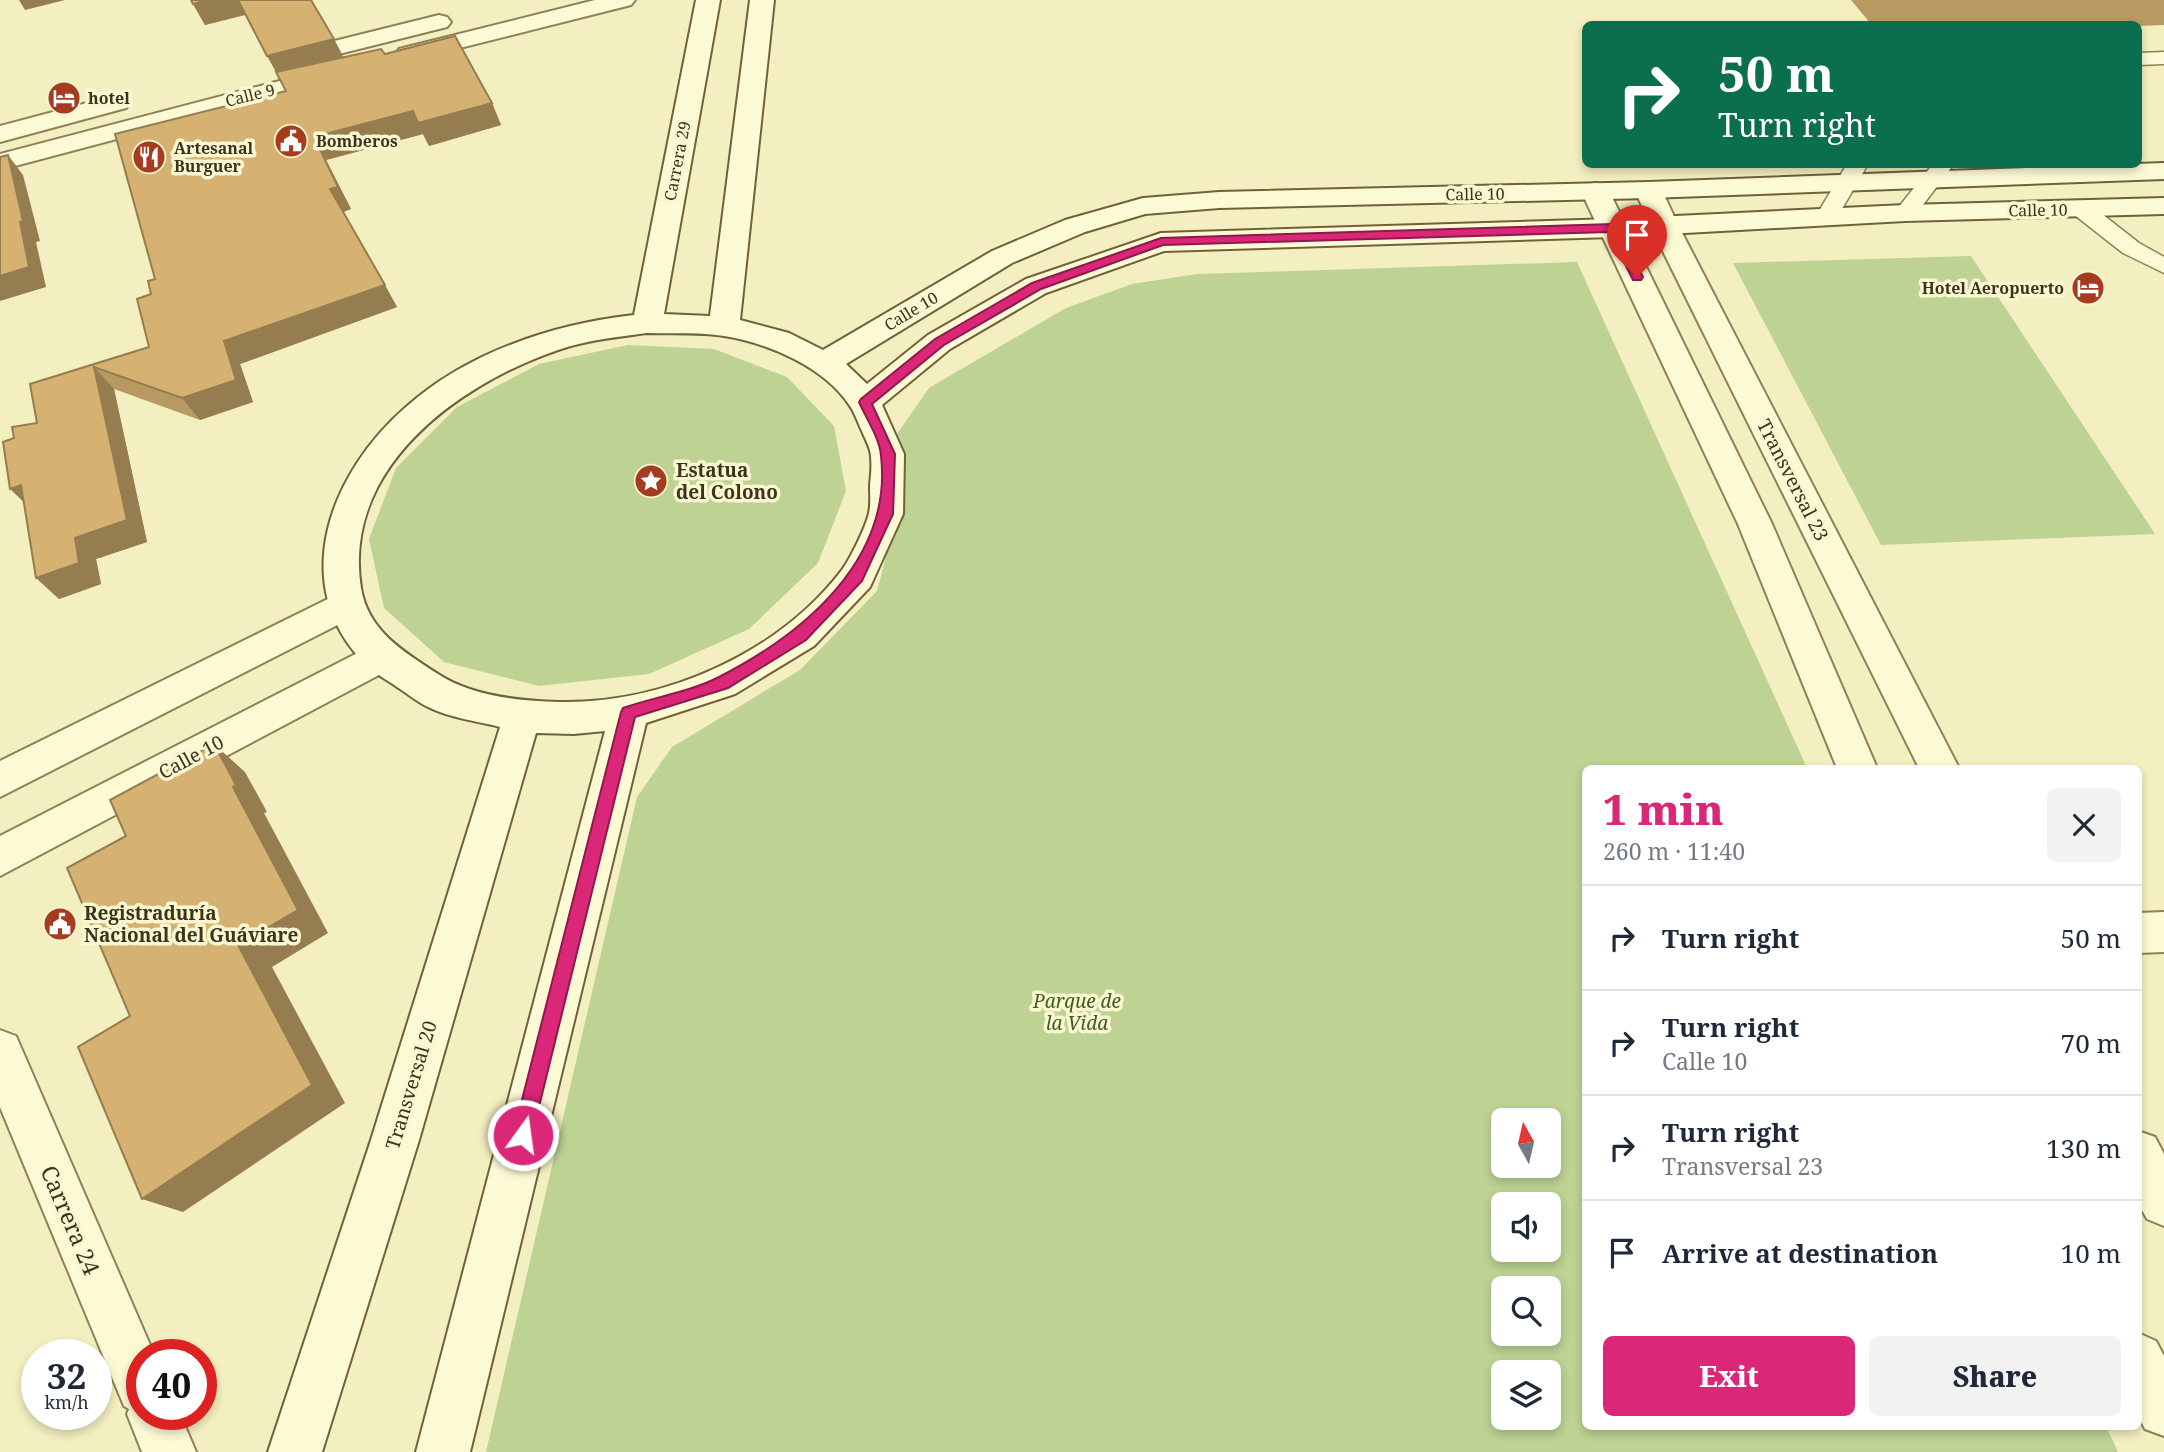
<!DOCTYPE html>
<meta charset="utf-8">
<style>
body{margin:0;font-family:"Noto Serif",serif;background:#f2f2f3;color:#1f2937;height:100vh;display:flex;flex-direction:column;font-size:26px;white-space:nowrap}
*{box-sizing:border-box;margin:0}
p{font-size:23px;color:#747a83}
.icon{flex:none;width:38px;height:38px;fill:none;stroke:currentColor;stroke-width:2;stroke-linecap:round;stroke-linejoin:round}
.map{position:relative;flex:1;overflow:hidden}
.sheet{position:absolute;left:1582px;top:765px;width:560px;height:665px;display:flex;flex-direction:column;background:#fff;border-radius:10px;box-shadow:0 4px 10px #0003}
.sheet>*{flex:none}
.banner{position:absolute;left:1582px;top:21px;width:560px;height:147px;border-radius:10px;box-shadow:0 4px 10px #0003;background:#0b6e4f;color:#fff;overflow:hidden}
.needle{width:46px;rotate:352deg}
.buttons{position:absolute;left:1491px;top:1108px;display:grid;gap:14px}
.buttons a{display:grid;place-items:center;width:70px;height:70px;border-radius:10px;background:#fff;box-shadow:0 4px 10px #0003;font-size:35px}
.speed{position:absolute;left:21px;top:1339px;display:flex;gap:14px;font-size:35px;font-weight:700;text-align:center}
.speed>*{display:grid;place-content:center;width:91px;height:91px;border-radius:50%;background:#fff;box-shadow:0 4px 10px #0003;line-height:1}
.speed small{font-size:18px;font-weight:400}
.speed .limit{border:10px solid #d22;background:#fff;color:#111}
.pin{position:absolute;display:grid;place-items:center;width:60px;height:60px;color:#fff;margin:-72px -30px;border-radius:50% 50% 50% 0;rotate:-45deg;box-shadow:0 0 7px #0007}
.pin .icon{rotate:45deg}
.me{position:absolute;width:77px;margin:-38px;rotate:14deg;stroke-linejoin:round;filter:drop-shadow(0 0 5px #0008)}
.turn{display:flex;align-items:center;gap:24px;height:147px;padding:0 21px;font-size:32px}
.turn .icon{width:91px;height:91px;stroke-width:2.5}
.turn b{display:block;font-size:49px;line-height:60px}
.round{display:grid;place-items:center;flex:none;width:74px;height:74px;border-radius:10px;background:#f2f2f3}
.head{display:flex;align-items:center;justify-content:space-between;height:119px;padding:0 21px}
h1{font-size:42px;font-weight:800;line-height:52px;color:#db2777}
.button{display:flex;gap:14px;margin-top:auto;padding:14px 21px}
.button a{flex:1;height:80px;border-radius:10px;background:#db2777;color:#fff;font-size:28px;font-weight:800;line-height:80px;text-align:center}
.button a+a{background:#f2f2f3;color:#1f2937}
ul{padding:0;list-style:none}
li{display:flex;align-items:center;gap:21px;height:105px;padding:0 21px;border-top:2px solid #e0e1e3}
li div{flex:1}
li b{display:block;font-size:26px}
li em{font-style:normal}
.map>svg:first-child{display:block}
.green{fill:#bdd293;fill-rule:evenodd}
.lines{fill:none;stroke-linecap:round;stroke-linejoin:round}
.lane-casing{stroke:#8f8156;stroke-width:3}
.street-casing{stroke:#8f8156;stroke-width:4}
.secondary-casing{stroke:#706139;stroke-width:4}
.lane{fill:#fcfad5;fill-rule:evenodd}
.street{fill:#fcfad5;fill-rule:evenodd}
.secondary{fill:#fcfad5;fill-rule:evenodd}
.wall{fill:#b79962}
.shaded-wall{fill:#957d50}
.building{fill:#d5b272;stroke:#957d50;stroke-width:2}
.route{fill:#db2777;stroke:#8e194d;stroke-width:2}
.labels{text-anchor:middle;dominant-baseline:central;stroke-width:7;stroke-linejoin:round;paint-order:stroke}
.far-street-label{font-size:16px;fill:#3d331c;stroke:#f9f7d1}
.far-poi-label{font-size:16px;font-weight:bold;fill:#3d331c;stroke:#f9f7d1;text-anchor:start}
.poi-label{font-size:19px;font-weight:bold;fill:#3d331c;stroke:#f9f7d1;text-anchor:start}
.street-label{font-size:19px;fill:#3d331c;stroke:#f9f7d1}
.park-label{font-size:19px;font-style:italic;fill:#3f5b20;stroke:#f9f7d1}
.near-street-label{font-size:23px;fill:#3d331c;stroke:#f9f7d1}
</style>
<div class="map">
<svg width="2164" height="1452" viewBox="0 0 2164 1452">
<rect width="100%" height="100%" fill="#f3efc0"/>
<path class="green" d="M1971,256L2155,534L1881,545L1733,263Z
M1577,262L1807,768H1586V1426H2106L2118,1452H486L637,797L672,747L800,670L877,591L896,519L890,444L929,388L1066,308L1132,284L1197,274ZM1503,1120H1549V1166H1503ZM1503,1204H1549V1250H1503ZM1503,1288H1549V1334H1503ZM1503,1372H1549V1418H1503Z
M628,345L714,349L787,377L834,426L846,491L818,563L749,629L649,674L539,686L444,662L384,608L369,539L396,468L457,407L539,364Z"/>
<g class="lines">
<defs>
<path id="lane" d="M2164,52V64L2138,65V53Z
M1847,164H1868L1835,221H1819L1816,216Z
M1933,164H1954L1913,218H1897L1894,213Z
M2080,202L2088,203L2139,243L2164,257V273L2123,253L2072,213L2069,208L2072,203Z"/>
<path id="street" d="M595,0H635L631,5L408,61L399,59L396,54L399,49Z
M439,15L447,17L451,22L447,27L287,67L278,65L275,60L278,55Z
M333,67L342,69L345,74L342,79L0,170V154Z
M117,95L126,98L130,103L126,108L0,142V126Z
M1649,182L1659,184L1678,225L1959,768H1919L1650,225L1635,190L1639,184Z
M1595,183L1605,185L1609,191L1772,524L1877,768H1837L1738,524L1581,191L1585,185Z
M346,590L359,594L364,604L359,614L0,797V761Z
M381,641L394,645L400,656L394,667L0,876V836Z
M2164,912V952L2138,953V913Z
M0,1030L16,1036L154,1354H142V1414H180L196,1452H142L127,1414L129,1409L124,1406L0,1107Z
M2138,1131L2155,1137L2164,1154V1226L2147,1219L2138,1203Z
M2138,1333L2156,1341L2164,1356V1436L2145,1429L2138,1415Z"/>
<path id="secondary" d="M696,0H720L664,314L710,316L750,0H774L740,320L789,333L823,350L992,251L1065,220L1143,198L1219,192L1649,182L2164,163V179L1649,198L1219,208L1145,214L1085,232L1012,263L846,364L867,384L928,335L1026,279L1161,233L1613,219L1905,205L2164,198V214L1905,221L1613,237L1164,251L1046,293L950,349L882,405L904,454L903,514L870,587L814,646L735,694L646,723L470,1452H416L605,731L574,734L536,733L419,1140L322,1452H268L371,1140L500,727C477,721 450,718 428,707C417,702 407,693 397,687C388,680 375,674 367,666C285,585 331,472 406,407C468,352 553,324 634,315ZM647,333C672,334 699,332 724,336C768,343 825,367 850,406C855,413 858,423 862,431C865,439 871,448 871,457C872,466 871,476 870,485C870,494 871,505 869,513C866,527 850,559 842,570C778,654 663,704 559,702C519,701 471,696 438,674C404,652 368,631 361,588C342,469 456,385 558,350C587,340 617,337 647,333Z"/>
</defs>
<use href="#lane" class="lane-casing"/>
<use href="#street" class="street-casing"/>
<use href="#secondary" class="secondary-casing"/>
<use href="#lane" class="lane"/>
<use href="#street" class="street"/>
<use href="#secondary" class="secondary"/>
</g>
<path class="wall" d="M311,0L334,39L343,57L385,54L492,103L501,125L429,146L423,134L326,160L351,209L343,212L397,307L240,364L253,402L200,420L114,389L147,542L96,559L101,584L59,599L14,438L37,423L30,384L149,347L151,294L155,279L286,91L246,15L205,25L193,4Z
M1851,0H2164V25L2138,26V24H1871Z"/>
<path class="shaded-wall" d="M19,0H65L25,10Z
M208,0H239L247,14L205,25L193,4Z
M334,39L345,60L279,77L267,56Z
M492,103L501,125L429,146L423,134L326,160L351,209L343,212L330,189L314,137L413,111Z
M8,155L23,175L40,241L36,242L46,287L0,301V276Z
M385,285L397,307L240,364L253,402L200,420L182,398L224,341Z
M94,367L114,389L147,542L96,559L101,584L59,599L36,578L75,538Z
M21,485L32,510L10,489Z
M214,744L245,772L267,812L264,813L328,933L272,967L345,1103L183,1212L142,1199L238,945L233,787Z"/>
<path class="building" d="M191,0H208L193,4Z
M238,0H311L334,39L267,56Z
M455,36L492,103L418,123L413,111L314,137L338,187L330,189L385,285L224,341L236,380L182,398L94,367L127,520L75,538L79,563L36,578L21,485L10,489L3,442L14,438L12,427L37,423L30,384L149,347L137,299L151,294L148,281L155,279L115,134L286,91L276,72L381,49L385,54Z
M8,155L23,221L20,222L29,267L0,276V157Z
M214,744L236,785L233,787L298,910L238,945L312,1085L142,1199L78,1047L130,1016L67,868L126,836L110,800Z"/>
<path class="route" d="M1613,224L1619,228L1643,277L1641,280H1633L1609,232L1163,245L1041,289L944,345L872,404L895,454L893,514L862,581L806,640L728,688L635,717L532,1135L529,1142L523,1145L516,1142L513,1135L621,712L623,708C654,697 690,692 719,677C803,634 893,560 881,456C880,439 866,418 859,402L861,399L935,339L1032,283L1161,238Z"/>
<defs>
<symbol id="hotel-disc" viewBox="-11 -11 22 22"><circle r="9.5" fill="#a53c1f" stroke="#f9f7d1"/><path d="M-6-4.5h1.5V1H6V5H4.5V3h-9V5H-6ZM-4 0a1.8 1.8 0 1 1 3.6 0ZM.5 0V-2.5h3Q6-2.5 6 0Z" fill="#fff"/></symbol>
<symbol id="civic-disc" viewBox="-11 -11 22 22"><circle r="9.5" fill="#a53c1f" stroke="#f9f7d1"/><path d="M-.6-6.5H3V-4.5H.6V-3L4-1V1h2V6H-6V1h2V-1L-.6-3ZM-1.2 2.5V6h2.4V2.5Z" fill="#fff"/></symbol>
<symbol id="restaurant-disc" viewBox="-11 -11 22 22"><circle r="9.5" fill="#a53c1f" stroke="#f9f7d1"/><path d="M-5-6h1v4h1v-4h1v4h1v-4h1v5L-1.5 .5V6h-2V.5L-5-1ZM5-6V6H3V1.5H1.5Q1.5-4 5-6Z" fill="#fff"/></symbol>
<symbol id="sight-disc" viewBox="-11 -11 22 22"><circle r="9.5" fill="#a53c1f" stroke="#f9f7d1"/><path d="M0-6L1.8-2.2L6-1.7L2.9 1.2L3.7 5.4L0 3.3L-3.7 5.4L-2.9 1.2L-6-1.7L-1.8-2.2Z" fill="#fff"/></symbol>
</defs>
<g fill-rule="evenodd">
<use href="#hotel-disc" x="45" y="79" width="38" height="38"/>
<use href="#civic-disc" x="272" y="122" width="38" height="38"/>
<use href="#restaurant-disc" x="130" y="138" width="38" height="38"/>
<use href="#hotel-disc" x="2069" y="269" width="38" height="38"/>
<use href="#sight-disc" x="632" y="462" width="38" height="38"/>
<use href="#civic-disc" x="41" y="905" width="38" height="38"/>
</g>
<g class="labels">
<g class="far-street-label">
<text transform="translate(250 95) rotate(-14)">Calle 9</text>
<text transform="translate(677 161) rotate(-79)">Carrera 29</text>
<text transform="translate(1475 194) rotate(-1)">Calle 10</text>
<text transform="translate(2038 210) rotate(-1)">Calle 10</text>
<text transform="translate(911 311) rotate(-31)">Calle 10</text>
</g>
<g class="far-poi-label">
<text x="88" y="98">hotel</text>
<text x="316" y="141">Bomberos</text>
<text x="174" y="148">Artesanal<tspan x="174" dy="18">Burguer</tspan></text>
<text x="2064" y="288" text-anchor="end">Hotel Aeropuerto</text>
</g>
<g class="poi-label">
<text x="676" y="470">Estatua<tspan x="676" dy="22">del Colono</tspan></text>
<text x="84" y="913">Registraduría<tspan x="84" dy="22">Nacional del Guáviare</tspan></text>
</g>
<g class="street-label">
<text transform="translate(1793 480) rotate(63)">Transversal 23</text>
<text transform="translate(191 757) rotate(-28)">Calle 10</text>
<text transform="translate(411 1085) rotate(-73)">Transversal 20</text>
</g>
<g class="park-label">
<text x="1077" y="1001">Parque de<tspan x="1077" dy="22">la Vida</tspan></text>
</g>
<g class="near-street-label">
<text transform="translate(71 1220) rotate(67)">Carrera 24</text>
</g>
</g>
</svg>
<div class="buttons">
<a><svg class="needle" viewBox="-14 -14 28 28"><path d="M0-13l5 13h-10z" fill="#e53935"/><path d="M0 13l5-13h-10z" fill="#747a83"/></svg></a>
<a><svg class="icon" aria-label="sound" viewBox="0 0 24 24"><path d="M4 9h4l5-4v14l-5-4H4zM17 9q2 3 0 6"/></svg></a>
<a><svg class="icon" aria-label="search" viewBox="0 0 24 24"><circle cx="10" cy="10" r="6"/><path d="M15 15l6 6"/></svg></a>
<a><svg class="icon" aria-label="layers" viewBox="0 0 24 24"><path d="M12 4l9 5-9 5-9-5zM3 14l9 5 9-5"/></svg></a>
</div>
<div class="speed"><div>32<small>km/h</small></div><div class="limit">40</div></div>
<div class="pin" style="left:1637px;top:277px;background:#d93025"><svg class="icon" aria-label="arrive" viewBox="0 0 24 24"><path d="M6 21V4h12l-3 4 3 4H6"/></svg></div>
<svg class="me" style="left:523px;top:1135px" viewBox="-20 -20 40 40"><circle r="17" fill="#db2777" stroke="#fff" stroke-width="3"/><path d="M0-11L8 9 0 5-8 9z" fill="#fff"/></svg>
<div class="banner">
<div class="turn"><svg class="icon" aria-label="right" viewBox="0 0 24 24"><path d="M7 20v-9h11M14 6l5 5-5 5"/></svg><div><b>50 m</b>Turn right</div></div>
</div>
<section class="sheet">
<div class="head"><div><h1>1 min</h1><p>260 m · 11:40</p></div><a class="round"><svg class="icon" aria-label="close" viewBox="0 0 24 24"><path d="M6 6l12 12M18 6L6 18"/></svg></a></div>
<ul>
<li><svg class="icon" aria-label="right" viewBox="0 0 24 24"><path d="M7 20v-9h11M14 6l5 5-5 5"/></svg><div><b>Turn right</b></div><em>50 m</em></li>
<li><svg class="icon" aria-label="right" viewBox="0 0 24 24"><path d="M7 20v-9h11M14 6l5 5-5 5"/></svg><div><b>Turn right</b><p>Calle 10</p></div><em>70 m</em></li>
<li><svg class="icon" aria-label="right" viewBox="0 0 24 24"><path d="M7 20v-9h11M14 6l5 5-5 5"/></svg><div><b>Turn right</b><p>Transversal 23</p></div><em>130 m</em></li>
<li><svg class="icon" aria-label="arrive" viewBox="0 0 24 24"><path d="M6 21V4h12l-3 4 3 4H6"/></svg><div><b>Arrive at destination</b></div><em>10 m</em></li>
</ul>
<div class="button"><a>Exit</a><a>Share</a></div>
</section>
</div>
